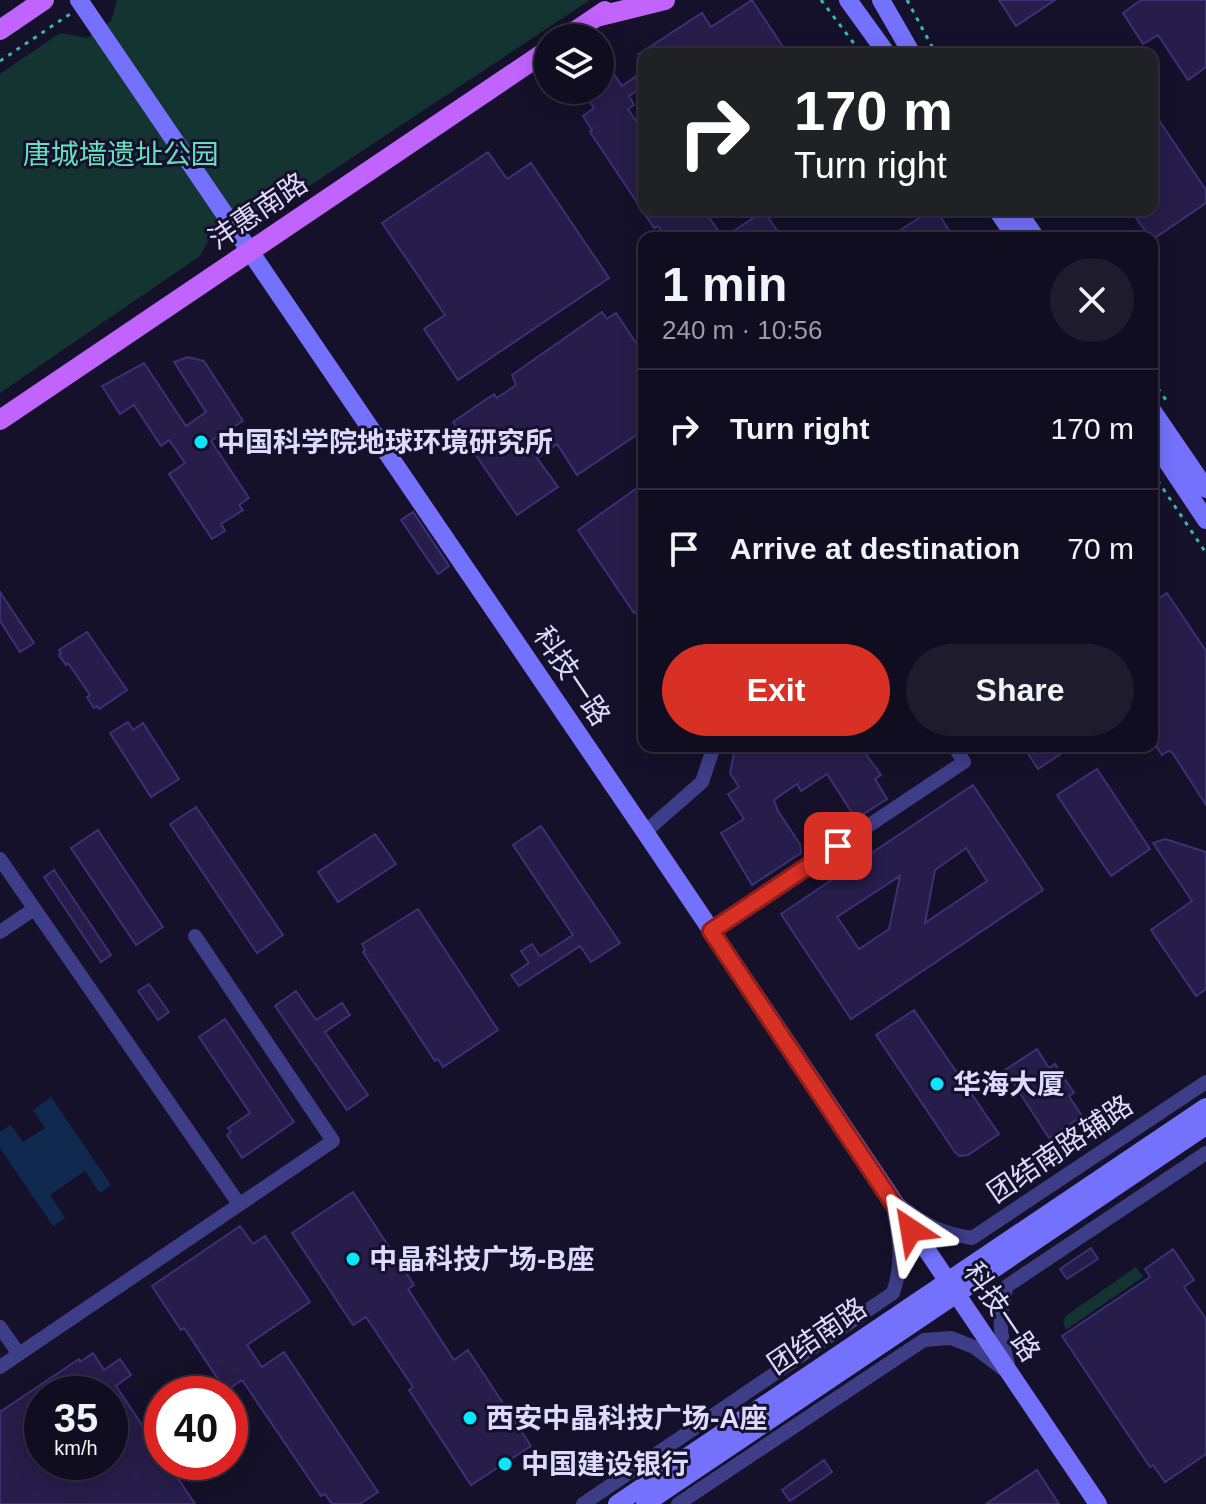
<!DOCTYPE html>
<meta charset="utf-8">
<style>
body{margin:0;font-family:Arial,"Noto Sans SC",sans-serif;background:#1e1b2d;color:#f1f3f6;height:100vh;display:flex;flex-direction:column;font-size:30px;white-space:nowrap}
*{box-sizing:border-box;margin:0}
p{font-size:26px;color:#9c9ca5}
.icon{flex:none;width:44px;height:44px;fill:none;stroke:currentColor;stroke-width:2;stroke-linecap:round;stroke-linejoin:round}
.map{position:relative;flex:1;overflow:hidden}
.side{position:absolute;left:638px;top:232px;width:520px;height:520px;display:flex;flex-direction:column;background:#100d20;border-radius:16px;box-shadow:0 4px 20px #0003,0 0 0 2px #302d3e}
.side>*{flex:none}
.guide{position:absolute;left:638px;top:48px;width:520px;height:168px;border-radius:16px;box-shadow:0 4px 20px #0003,0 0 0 2px #302d3e;background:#202124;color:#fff;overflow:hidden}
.tools{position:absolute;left:534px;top:24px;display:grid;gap:16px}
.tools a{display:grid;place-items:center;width:80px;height:80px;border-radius:50%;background:#100d20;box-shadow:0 4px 20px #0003,0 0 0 2px #302d3e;font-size:40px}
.speed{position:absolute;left:24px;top:1376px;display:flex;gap:16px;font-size:40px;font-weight:700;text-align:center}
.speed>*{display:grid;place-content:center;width:104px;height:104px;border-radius:50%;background:#100d20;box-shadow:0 4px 20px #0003,0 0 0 2px #302d3e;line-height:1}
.speed small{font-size:20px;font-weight:400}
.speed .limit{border:12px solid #d22;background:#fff;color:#111}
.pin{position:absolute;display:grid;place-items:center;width:68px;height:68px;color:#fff;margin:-34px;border-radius:16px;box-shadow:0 4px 12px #0006}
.me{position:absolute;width:88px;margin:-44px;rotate:327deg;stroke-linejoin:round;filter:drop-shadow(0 0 6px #0008)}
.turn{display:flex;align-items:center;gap:28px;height:168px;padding:0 24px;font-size:36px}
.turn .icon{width:104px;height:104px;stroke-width:2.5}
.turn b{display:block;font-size:56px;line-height:68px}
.round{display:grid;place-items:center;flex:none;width:84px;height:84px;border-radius:42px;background:#1e1b2d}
.summary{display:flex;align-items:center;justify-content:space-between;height:136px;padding:0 24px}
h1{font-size:48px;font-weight:700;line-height:60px}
.primary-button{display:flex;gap:16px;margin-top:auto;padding:16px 24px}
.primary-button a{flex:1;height:92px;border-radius:48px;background:#d93025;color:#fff;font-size:32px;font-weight:700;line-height:92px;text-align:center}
.primary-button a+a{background:#1e1b2d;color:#f1f3f6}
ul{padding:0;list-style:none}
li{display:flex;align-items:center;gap:24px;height:120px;padding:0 24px;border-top:2px solid #302d3e}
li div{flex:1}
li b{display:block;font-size:30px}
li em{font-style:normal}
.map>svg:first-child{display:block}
.green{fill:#143432}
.water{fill:#10294f}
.building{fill:#261d4a;stroke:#3c3076;stroke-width:2;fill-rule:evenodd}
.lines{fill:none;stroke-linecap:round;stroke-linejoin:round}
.path{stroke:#32bbb0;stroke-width:3;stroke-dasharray:4 6;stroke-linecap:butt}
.street{stroke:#3e3d88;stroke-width:14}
.secondary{stroke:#7472fd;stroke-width:18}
.primary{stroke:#c163fd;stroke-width:20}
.route-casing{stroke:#8d1f18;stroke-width:20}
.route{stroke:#d93025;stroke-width:14}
.poi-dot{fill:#09e7fc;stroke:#15112a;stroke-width:3}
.labels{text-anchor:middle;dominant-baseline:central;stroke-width:6;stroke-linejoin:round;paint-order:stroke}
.park-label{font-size:28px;fill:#65dfbf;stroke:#15112a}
.street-label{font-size:28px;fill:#dedafe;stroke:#15112a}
.poi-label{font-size:28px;font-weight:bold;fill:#dedafe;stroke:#15112a;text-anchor:start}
</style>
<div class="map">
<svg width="1206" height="1504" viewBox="0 0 1206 1504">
<rect width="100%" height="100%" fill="#15112a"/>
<path class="green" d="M117,0H590L276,208L243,212L212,234L200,256L0,393V74L60,33L87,38L111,21Z
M1136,1267L1143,1277L1066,1330L1063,1321L1067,1315Z"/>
<path class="water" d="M51,1097L111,1185L100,1193L85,1171L50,1195L65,1218L53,1226L0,1148V1132L11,1125L23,1142L45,1128L33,1110Z"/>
<path class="building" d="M752,0L783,47L772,54H639L702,13L711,27Z
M999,0H1055L1016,26Z
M1141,0H1206V67L1188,80L1158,35L1143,44L1123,13Z
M600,53L622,86L644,71V86L629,96L634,105L628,109L644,133V210H695L699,217L706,213L723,238H666L658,226L654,228L590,132L592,130L583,116L594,108L582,90H600Z
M1152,110L1206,190V203L1152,240L1130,210H1152Z
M488,152L507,179L531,163L609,278L458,380L424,329L445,315L382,223Z
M932,210H936L954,238H888Z
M764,211L782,238H723Z
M602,312L607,319L616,313L644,355V430L577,475L557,444L537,458L558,487L517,515L453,422L494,394L497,398L516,385L512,375Z
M188,357L204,361L243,421L211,441L249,498L239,505L243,510L221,524L225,531L212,539L169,474L185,463L169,440L161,446L134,405L120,414L102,386L144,363L186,426L206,412L174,362Z
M644,483V609L634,613L578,530Z
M413,512L449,566L438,574L401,520Z
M0,592L34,643L20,652L0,621Z
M1167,593L1206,651V805L1172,752L1168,751L1162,755L1152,740V603Z
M87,632L127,690L99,709L97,706L94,708L87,697L90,695L68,663L66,665L59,655L61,653L59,650Z
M128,722L133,730L143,723L179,779L151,797L110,733Z
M738,746H860L881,775L875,779L887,799L856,819L827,774L801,791L797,784L774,800L778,811L800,844L801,853L752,885L721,833L744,819L728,794L739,787L730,773L735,748Z
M1023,746H1073L1038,769Z
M1097,769L1150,849L1111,876L1057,795Z
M973,785L1043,890L851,1019L781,914ZM966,848L987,881L925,923L935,870ZM900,876L889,929L859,949L837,917Z
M196,807L283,935L257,953L170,824Z
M541,826L620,943L591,962L580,946L519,986L511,975L529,963L521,951L532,944L540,956L573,935L513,845Z
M98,830L163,927L136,945L71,848Z
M375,834L396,864L338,902L318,872Z
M1165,839L1206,852V989L1196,996L1151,930L1192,901L1153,843Z
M54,870L111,955L101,962L44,877Z
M418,909L498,1030L443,1067L438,1059L435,1061L363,952L365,950L362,944Z
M149,984L169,1012L158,1020L138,991Z
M296,991L316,1020L342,1003L350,1015L325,1032L368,1095L347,1110L275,1006Z
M914,1010L999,1134L968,1155L959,1156L955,1152L876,1035Z
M225,1019L294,1122L242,1158L227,1135L231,1132L228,1128L250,1113L199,1037Z
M1037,1049L1049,1068L1055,1064L1074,1093L1069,1096L1082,1116L1049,1138L1005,1070Z
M353,1192L414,1285L408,1289L454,1360L468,1350L531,1446L471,1485L409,1390L413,1387L366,1317L353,1325L292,1233Z
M240,1226L253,1244L265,1236L310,1302L247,1345L262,1367L284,1352L378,1492L360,1504H332L325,1494L321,1496L242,1380L226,1391L184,1328L181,1330L152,1286Z
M1091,1248L1098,1259L1067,1279L1060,1269Z
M1173,1249L1194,1280L1184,1287L1206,1319V1454L1165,1482L1153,1465L1150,1467L1062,1336L1150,1277L1145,1269Z
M93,1353L104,1370L120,1359L131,1375L116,1386L162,1455V1462H167L195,1504H0V1412L79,1359L80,1362ZM42,1394H110V1462H42Z
M824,1460L832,1472L790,1501L782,1490Z
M1037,1470L1059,1504H986Z"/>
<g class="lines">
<path class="path" d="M821,0L862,54
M907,0L936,54
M0,61L70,14
M1152,380L1166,400
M1152,472L1206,553"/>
<path class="street" d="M645,832L702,782L714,746
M0,859L239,1204
M711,931L964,762L954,746
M0,932L34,909
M901,1206C926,1225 941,1233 972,1238L1206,1082
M0,1327L19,1354
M1008,1364C1000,1333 997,1317 1007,1286L1206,1153
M0,1367L333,1141L195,936
M583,1504L893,1293C904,1262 899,1234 892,1203
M678,1504L924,1340L951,1338L974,1347L1003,1369"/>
<path class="secondary" d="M79,0L645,832L1098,1504
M848,0L887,54
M881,0L912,54
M997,210L1016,238
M1017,210L1036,238
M1152,410L1206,489
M1152,439L1206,520
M617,1504L1206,1107
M645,1504L1206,1126"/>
<path class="primary" d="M596,17L665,0
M0,30L44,0
M565,38L605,11
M0,420L548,50"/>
</g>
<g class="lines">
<defs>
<path id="route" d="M838,846L711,931L911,1230"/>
</defs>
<use href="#route" class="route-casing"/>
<use href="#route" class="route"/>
</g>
<g class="poi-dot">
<circle cx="201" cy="442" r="8"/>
<circle cx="937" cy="1084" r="8"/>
<circle cx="353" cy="1259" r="8"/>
<circle cx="470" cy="1418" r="8"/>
<circle cx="505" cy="1464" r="8"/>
</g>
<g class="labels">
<g class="park-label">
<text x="121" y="154">唐城墙遗址公园</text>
</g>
<g class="street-label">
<text transform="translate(258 211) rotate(-34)">沣惠南路</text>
<text transform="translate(572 676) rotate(56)">科技一路</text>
<text transform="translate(1060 1149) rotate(-34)">团结南路辅路</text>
<text transform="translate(1002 1312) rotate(56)">科技一路</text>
<text transform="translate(817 1336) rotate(-34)">团结南路</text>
</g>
<g class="poi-label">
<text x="217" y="442">中国科学院地球环境研究所</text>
<text x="953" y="1084">华海大厦</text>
<text x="369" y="1259">中晶科技广场-B座</text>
<text x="486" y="1418">西安中晶科技广场-A座</text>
<text x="521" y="1464">中国建设银行</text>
</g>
</g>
</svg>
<div class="tools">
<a><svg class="icon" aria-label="layers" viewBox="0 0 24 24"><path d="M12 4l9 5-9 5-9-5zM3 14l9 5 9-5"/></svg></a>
</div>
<div class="speed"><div>35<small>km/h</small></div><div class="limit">40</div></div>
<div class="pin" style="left:838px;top:846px;background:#d93025"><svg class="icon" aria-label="arrive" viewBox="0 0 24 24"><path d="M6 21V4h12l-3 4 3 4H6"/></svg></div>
<svg class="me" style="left:911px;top:1230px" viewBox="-20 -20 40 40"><path d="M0-17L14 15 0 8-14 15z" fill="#d93025" stroke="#fff" stroke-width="4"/></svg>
<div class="guide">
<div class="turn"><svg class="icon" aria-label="right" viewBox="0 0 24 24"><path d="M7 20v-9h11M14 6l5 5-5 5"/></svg><div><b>170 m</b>Turn right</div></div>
</div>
<section class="side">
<div class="summary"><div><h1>1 min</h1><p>240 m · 10:56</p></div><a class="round"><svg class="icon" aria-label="close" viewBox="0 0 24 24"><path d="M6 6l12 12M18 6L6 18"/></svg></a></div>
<ul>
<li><svg class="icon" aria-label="right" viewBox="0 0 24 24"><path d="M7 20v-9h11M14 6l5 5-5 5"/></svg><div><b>Turn right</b></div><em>170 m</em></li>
<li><svg class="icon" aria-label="arrive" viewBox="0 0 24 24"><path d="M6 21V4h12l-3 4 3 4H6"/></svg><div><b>Arrive at destination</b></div><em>70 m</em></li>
</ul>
<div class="primary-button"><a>Exit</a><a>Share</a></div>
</section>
</div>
